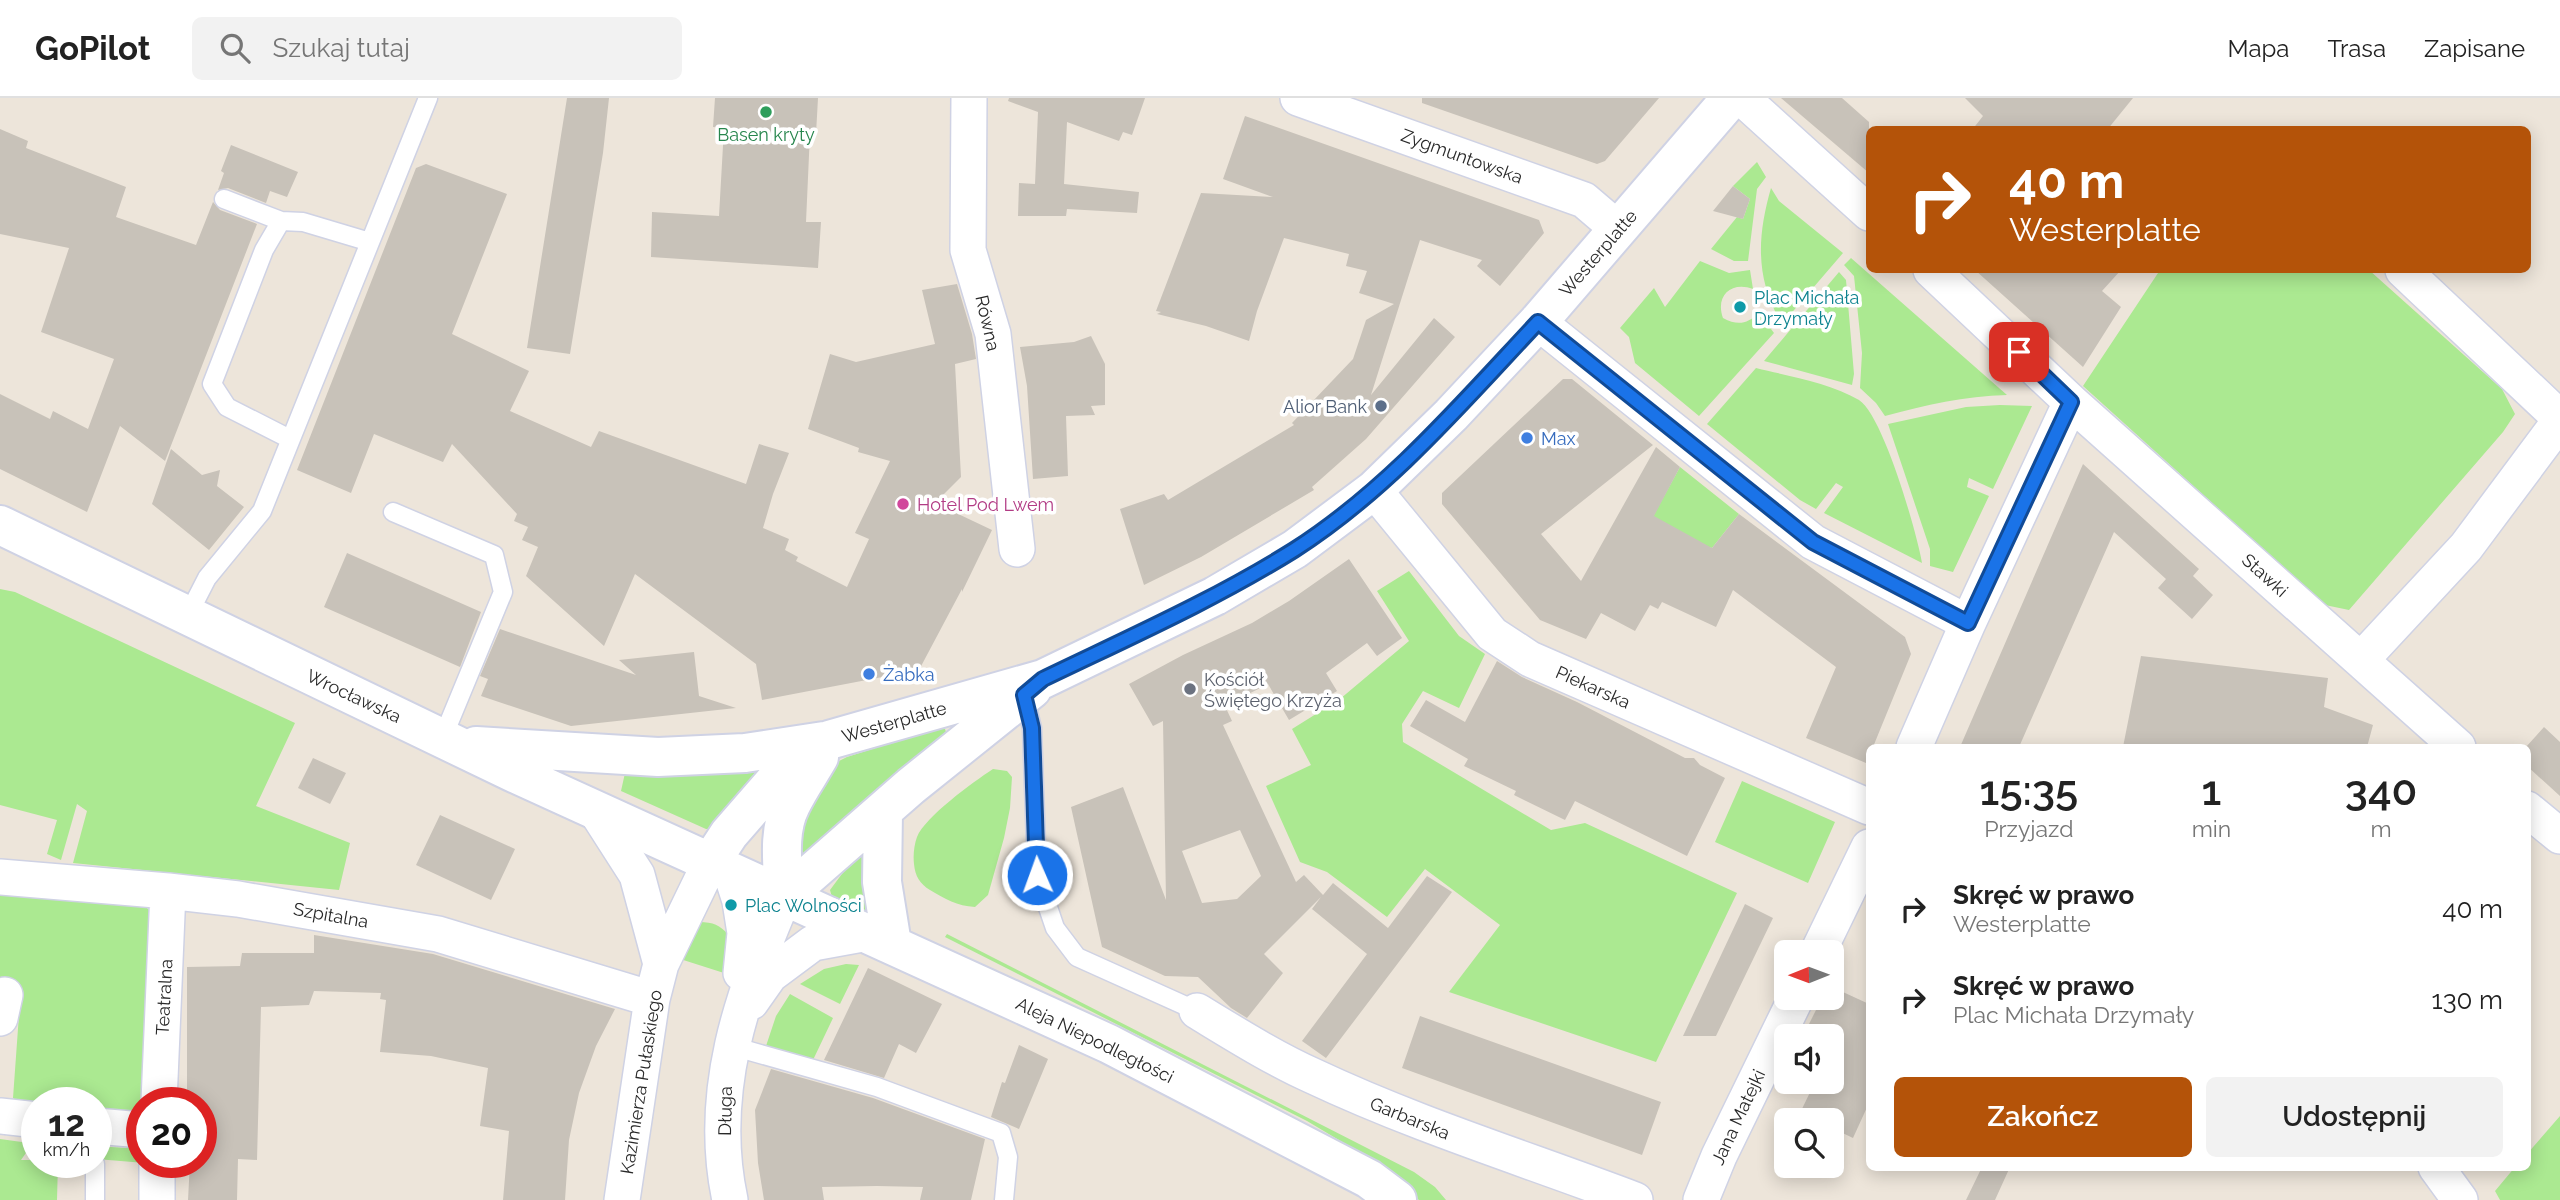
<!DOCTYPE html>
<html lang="pl">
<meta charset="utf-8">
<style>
body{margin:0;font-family:Raleway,sans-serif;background:#f2f2f2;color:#222;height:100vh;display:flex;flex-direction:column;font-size:26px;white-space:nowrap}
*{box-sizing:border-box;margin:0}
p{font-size:23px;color:#767676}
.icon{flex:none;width:38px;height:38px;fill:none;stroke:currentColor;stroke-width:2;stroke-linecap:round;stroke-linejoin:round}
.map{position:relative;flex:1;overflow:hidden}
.drawer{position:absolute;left:1866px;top:646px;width:665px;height:427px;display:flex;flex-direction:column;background:#fff;border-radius:10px;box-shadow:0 4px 18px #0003}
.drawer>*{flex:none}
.top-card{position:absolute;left:1866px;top:28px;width:665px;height:147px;border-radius:10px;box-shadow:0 4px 18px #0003;background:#b45309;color:#fff;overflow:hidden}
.needle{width:46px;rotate:269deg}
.buttons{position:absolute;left:1774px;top:842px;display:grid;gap:14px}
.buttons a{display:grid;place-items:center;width:70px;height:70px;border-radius:10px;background:#fff;box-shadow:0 4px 18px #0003;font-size:35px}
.speed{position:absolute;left:21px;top:989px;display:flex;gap:14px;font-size:35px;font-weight:700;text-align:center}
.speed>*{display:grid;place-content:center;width:91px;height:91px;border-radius:50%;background:#fff;box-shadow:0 4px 18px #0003;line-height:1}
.speed small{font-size:18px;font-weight:400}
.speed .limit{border:10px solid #d22;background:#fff;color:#111}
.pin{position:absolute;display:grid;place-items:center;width:60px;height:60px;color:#fff;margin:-30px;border-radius:14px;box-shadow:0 4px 10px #0006}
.me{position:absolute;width:77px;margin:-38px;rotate:358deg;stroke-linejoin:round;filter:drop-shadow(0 0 5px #0008)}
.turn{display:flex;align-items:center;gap:24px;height:147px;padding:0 28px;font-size:32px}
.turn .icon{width:91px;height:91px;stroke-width:2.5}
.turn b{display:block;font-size:49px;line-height:60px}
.eta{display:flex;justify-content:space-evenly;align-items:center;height:119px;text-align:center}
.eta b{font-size:42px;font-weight:600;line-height:49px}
.button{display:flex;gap:14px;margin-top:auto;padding:14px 28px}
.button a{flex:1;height:80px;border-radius:10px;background:#b45309;color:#fff;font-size:28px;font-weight:600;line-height:80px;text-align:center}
.button a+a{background:#f2f2f2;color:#222}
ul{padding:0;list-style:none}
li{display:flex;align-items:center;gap:21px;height:91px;padding:0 28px}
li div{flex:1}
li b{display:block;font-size:26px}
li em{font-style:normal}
header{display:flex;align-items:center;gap:42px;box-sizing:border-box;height:98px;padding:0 35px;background:#fff;border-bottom:2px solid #e0e0e0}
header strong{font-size:33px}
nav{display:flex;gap:38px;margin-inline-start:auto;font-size:24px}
.search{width:490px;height:63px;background:#f2f2f2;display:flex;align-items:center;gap:18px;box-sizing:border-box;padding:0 24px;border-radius:10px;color:#767676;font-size:26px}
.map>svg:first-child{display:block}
.green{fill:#abe991}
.building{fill:#c8c2b9;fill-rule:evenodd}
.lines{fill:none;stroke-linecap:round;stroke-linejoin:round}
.lane-casing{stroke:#cfd2e4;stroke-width:21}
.street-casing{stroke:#cfd2e4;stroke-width:38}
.secondary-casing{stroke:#cfd2e4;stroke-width:42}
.lane{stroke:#fff;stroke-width:18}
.street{stroke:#fff;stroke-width:35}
.secondary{stroke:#fff;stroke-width:38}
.route-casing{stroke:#114b97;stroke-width:18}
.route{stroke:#1a73e8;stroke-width:12}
.leisure-dot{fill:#2e9e5b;stroke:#fff;stroke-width:2.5}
.culture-dot{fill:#0f9aa8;stroke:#fff;stroke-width:2.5}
.service-dot{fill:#5c6f8a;stroke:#fff;stroke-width:2.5}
.shop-dot{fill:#3f7fe0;stroke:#fff;stroke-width:2.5}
.hotel-dot{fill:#d1479c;stroke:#fff;stroke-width:2.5}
.worship-dot{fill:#6b7280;stroke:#fff;stroke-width:2.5}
.labels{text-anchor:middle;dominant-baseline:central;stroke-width:7;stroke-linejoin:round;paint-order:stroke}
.leisure-label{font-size:18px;fill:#27864d;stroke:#fff}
.street-label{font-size:18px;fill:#292929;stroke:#fff}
.culture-label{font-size:18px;fill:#0d838f;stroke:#fff;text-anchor:start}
.service-label{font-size:18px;fill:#4e5e75;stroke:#fff;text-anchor:end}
.shop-label{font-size:18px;fill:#366cbe;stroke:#fff;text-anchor:start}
.hotel-label{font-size:18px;fill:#b23c85;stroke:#fff;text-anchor:start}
.worship-label{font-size:18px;fill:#5b616d;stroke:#fff;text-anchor:start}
</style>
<header>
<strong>GoPilot</strong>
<div class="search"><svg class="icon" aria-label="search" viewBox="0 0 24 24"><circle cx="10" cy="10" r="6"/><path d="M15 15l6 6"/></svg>Szukaj tutaj</div>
<nav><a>Mapa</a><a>Trasa</a><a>Zapisane</a></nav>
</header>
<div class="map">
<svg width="2560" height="1102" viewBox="0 0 2560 1102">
<rect width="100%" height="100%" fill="#ede5da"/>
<path class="green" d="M1757,64L1766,79L1757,91L1748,163H1734L1711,151L1737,119L1743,121L1750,101L1733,88Z
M1771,90L1779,103L1843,155L1782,226C1755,181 1757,139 1771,90Z
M1851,160L2007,297C1964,298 1926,307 1885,318L1876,305L1860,290L1862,255L1854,178L1844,167Z
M1700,163L1729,175L1750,172L1753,191C1731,183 1715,198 1723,220C1738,228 1747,226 1759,215L1774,235L1699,318L1635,265L1629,239L1620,230L1654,190L1665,209Z
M2160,172H2369L2502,291L2515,316L2503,334L2349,512L2325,507L2083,288Z
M1839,174L1846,182L1854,276L1852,287L1764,263Z
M1756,270C1788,278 1831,285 1859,302C1883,317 1917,435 1922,465L1824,415L1843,389L1836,385L1816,411L1800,402L1707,326Z
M2000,307L2032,308L1993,391L1969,380L1967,389L1989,398L1953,474L1930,468V451L1888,326L1966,309Z
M1680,369L1739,416L1712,450L1647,429Z
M1409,473L1459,538L1485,556L1459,610L1423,593L1402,626L1403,644L1551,732L1585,725L1737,795L1656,964L1449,894L1500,827L1425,771L1387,819L1327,774L1300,764L1266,688L1311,667L1292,631L1340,601L1409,543L1377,493Z
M0,491L15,494L295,625L256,708L350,745L339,792L73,765L87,713L77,706L61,762L47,756L57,722L0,707Z
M938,630L945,631L947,637L800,760L795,728L833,666L847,659Z
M761,671L715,731H706L621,693L625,675Z
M993,671L1007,673L1012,679L1010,710L1004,740L988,797L975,809C957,808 945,801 930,792C920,786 915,778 914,766C913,758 914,747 917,739C925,719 973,684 993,671Z
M1742,683L1835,724L1808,785L1715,744Z
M859,753L866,756L874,805L867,815L832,799L830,792Z
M0,790L138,801L156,819L142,1017L96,1018V1004H37L27,1013L13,1000L21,889L0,879Z
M699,824C714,824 719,827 729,837L724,875L677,860Z
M947,836L1414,1074L1435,1089L1446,1102H1419L1379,1066L1307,1023L945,839Z
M846,866L859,867L840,906L800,886L824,871Z
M790,896L833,920L813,962L766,948L776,918Z
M2560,1018V1102H2500L2495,1093L2515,1069H2527V1056Z
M0,1041L29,1045L28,1052L21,1062H31L37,1054V1064H58L57,1102H0Z
M96,1048L142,1051V1064L145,1065L96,1061Z"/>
<path class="building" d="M567,0H609L603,55L570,256L527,250Z
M715,0H818L816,36L810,35L806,124H821L818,170L651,159L652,114L719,118L724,30L713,29Z
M1009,0H1145L1132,37L1123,34L1119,43L1067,24L1064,86L1139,94L1137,115L1067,111L1066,118H1018L1019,85L1035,86L1038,14L1008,3Z
M1422,0H1659L1605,63L1597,66L1422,5Z
M1781,0H1842L1869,24V75Z
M1965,0H2133L2107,32H1972L1983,18Z
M1245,18L1539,122L1544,135L1500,188L1477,168L1482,162L1420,142L1371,297L1434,220L1455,239L1366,341L1312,389L1314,392L1201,459L1144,487L1120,411L1164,396L1168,402L1294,327L1292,325L1353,261L1366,222L1394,206L1359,195L1367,173L1346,168L1349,156L1284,140L1257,213L1249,243L1206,228L1157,216L1161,214L1156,213L1201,95L1273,99L1223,81Z
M0,31L28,43L26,50L126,89L116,119L196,147L213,104L220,112L257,126L165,363L120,328L87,414L0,371V296L50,321L53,313L88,331L114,261L41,234L69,150L0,136Z
M231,47L298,74L287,99L270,93L266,105L228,90L218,92L224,75L221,73Z
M426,66L507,96L452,236L529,273L510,313L591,349L599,333L746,386L759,346L789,355L773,396L763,430L789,441L785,452L798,459L796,463L847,489L869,441L855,435L890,363L858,354L859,350L808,331L830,256L856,264L935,246L922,192L957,186L972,236L976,261L955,266L961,379L935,405L992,432L962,494V491L919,572L762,602L756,566L635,476L604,548L526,478L538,449L522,442L528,429L514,423L517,416L452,346L443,364L374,336L351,395L297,372L416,70Z
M1733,88L1750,101L1743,121L1713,113Z
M1975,172H2121L2102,193L2121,209L2083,269Z
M1091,238L1105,266V307L1091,308L1095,317L1066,318L1068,378L1033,381L1027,288L1020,249L1074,244Z
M1563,281H1572L1653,347L1541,436L1581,483L1656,349L1680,369L1654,418L1712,450L1739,416L1905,539L1911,556L1873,649H1869L1866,665L1806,640L1836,569L1733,492L1716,529L1662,504L1658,511L1650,507L1635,533L1601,515L1586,541L1540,522L1442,406V395Z
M171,351L202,377L220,372L217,388L244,409L209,452L152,406Z
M2083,366L2199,471L2193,478L2213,497L2192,521L2158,490L2166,481L2114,434L2019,649H1960Z
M347,455L481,514L460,569L324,509Z
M1349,461L1402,540L1377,558L1367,545L1326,575L1337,593L1289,622L1268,586L1225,608L1232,623L1223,627L1296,784L1304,777L1323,797L1333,785L1388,830L1427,778L1452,794L1326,960L1302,943L1367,856L1312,811L1321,799L1264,856L1283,875L1247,920L1231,910L1198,879L1165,878L1102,849L1071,709L1123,689L1166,802L1163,623L1153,628L1129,586L1183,557L1252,525L1289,503ZM1240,732L1261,778L1237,801L1202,805L1182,753Z
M500,531L636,577L619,562L694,554L699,598L736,610L571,628L481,598L488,581L480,578Z
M2141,558L2328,580L2324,609L2373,627L2367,649H2123Z
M1497,563L1522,579L1577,604L1685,660H1694L1700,667L1725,680L1687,758L1575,703L1565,722L1514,697L1516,693L1464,668L1468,661L1410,628L1426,602L1465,624Z
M2544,629L2560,644V698L2527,668L2526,649Z
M313,660L346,675L330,706L298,690Z
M440,717L515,751L491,802L416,767Z
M1745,806L1773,820L1716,938H1683Z
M314,837L433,856L615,911L596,948L579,995L569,1042L565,1102H503L509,1033L480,1028L488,970L431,958L380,954L386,902L380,901L381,895L314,893L309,907L261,909L257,1062L238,1061L237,1102H188L190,1064H201V1004H187V869L240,868L242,855H314Z
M868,870L942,906L916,955L899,946L884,980L824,962Z
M1832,889L1869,906V1005L1853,1040L1832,1030V1022H1815L1800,1015L1815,984H1832V945L1835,938H1803L1822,900H1832Z
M1420,918L1661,1004L1642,1057L1402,970Z
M1019,947L1048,961L1019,1031L991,1019L1002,984L1005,985Z
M771,971L873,1000L985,1041L971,1102H920L923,1089L877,1088L822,1089L824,1102H764L758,1065L755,1012Z
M1982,1069H2010L1995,1102H1966Z"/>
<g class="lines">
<defs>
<path id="lane" d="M224,101L281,123
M290,341L227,309L212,286L264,152L281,123L303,124L370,144
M393,414L494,457L503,494L443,639
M188,517L207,480L262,413L428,0
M1024,597L1032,630L1037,777L1055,830L1077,859L1197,913
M732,948L877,989L1001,1035L1008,1059L1004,1102
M95,1066V1102"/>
<path id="street" d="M969,0L968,152L993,236L1017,451
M1298,0L1584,102L1618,131
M1742,0L1869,115
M2403,172L2560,320
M1538,224L1813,444L1968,525L2071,304L1931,172
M2071,304L2458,649
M1374,392L1492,536L1530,561L1869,709
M2361,562L2466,449L2560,323
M1914,649L1968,525
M2527,711L2560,738
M596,713L637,777L661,866
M731,775L740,803L745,835L741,875
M0,779L168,793L238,801L438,836L652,901
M1818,854L1869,749
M751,904L770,877L813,845L868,835
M1197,913C1235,936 1273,960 1313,978C1417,1027 1527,1061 1635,1102
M0,920L5,897
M159,1004L168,793
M0,1018L37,1022
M96,1028L142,1032
M2436,1069L2460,1102
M157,1102V1064
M622,1102L652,901L661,866L710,765
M730,1102C707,995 742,896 784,799
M1701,1102L1719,1058L1796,900"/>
<path id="secondary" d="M0,427L512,674L1109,946L1369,1081L1397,1102
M476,648L658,659L745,655L824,643
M883,714L882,784L892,846
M710,765L729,736L776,682L829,642L1043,581L1215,498L1295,451L1374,392L1451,317L1538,224L1731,0
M784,799L911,688L1032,591
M784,799C783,769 777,734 791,707C799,690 810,675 819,659"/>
</defs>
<use href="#lane" class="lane-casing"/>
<use href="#street" class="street-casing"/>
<use href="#secondary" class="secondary-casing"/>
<use href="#lane" class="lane"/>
<use href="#street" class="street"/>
<use href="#secondary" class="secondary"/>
</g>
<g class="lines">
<defs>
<path id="route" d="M1037,777L1032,630L1024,597L1043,581C1128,540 1214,502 1294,452C1388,392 1462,305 1538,224L1813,444L1968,525L2071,304L2019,254"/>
</defs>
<use href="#route" class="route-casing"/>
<use href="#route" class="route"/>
</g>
<circle class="leisure-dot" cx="766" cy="14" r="7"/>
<g class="culture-dot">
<circle cx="1740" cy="209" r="7"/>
<circle cx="731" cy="807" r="7"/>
</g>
<circle class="service-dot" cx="1381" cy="308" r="7"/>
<g class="shop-dot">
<circle cx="1527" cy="340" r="7"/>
<circle cx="869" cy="576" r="7"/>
</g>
<circle class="hotel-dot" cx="903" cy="406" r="7"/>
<circle class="worship-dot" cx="1190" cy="591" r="7"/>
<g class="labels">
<g class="leisure-label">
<text x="766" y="36">Basen kryty</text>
</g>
<g class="street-label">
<text transform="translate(1462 58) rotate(20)">Zygmuntowska</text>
<text transform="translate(1598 155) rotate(-49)">Westerplatte</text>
<text transform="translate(988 225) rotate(77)">Równa</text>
<text transform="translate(2265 477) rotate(42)">Stawki</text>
<text transform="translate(1593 589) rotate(24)">Piekarska</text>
<text transform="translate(354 598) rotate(25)">Wrocławska</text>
<text transform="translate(894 624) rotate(-16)">Westerplatte</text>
<text transform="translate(331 817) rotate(10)">Szpitalna</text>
<text transform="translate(164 899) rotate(-87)">Teatralna</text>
<text transform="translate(1095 942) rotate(26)">Aleja Niepodległości</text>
<text transform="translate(641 984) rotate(-81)">Kazimierza Pułaskiego</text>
<text transform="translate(725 1013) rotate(-89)">Długa</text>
<text transform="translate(1738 1019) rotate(-65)">Jana Matejki</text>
<text transform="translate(1410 1020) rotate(22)">Garbarska</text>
</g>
<g class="culture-label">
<text x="1754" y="199">Plac Michała<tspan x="1754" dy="21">Drzymały</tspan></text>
<text x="745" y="807">Plac Wolności</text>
</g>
<g class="service-label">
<text x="1367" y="308">Alior Bank</text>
</g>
<g class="shop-label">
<text x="1541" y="340">Max</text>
<text x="883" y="576">Żabka</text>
</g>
<g class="hotel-label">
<text x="917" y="406">Hotel Pod Lwem</text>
</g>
<g class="worship-label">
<text x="1204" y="581">Kościół<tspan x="1204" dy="21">Świętego Krzyża</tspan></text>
</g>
</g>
</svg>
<div class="buttons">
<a><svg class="needle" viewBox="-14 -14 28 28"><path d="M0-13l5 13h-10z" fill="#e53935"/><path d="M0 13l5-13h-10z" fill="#767676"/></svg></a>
<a><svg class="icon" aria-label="sound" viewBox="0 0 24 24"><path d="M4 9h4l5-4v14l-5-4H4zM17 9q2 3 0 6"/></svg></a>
<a><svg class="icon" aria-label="search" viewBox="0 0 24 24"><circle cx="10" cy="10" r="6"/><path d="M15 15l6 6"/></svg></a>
</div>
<div class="speed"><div>12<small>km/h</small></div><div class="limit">20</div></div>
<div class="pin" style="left:2019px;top:254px;background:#d93025"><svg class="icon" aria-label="arrive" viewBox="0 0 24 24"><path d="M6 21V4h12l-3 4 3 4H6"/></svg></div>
<svg class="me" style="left:1037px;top:777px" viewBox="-20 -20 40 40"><circle r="17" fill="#1a73e8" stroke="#fff" stroke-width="3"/><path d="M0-11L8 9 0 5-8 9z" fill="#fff"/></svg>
<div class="top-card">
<div class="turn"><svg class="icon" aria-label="right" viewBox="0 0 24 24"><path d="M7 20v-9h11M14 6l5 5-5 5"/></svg><div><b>40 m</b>Westerplatte</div></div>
</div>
<section class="drawer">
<div class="eta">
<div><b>15:35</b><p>Przyjazd</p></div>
<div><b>1</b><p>min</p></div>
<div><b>340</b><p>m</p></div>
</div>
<ul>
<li><svg class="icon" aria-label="right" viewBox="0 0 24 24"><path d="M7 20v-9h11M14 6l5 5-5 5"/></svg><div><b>Skręć w prawo</b><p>Westerplatte</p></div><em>40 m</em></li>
<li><svg class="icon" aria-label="right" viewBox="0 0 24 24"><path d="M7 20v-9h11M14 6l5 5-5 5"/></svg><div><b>Skręć w prawo</b><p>Plac Michała Drzymały</p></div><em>130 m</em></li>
</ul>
<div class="button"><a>Zakończ</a><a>Udostępnij</a></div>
</section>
</div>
